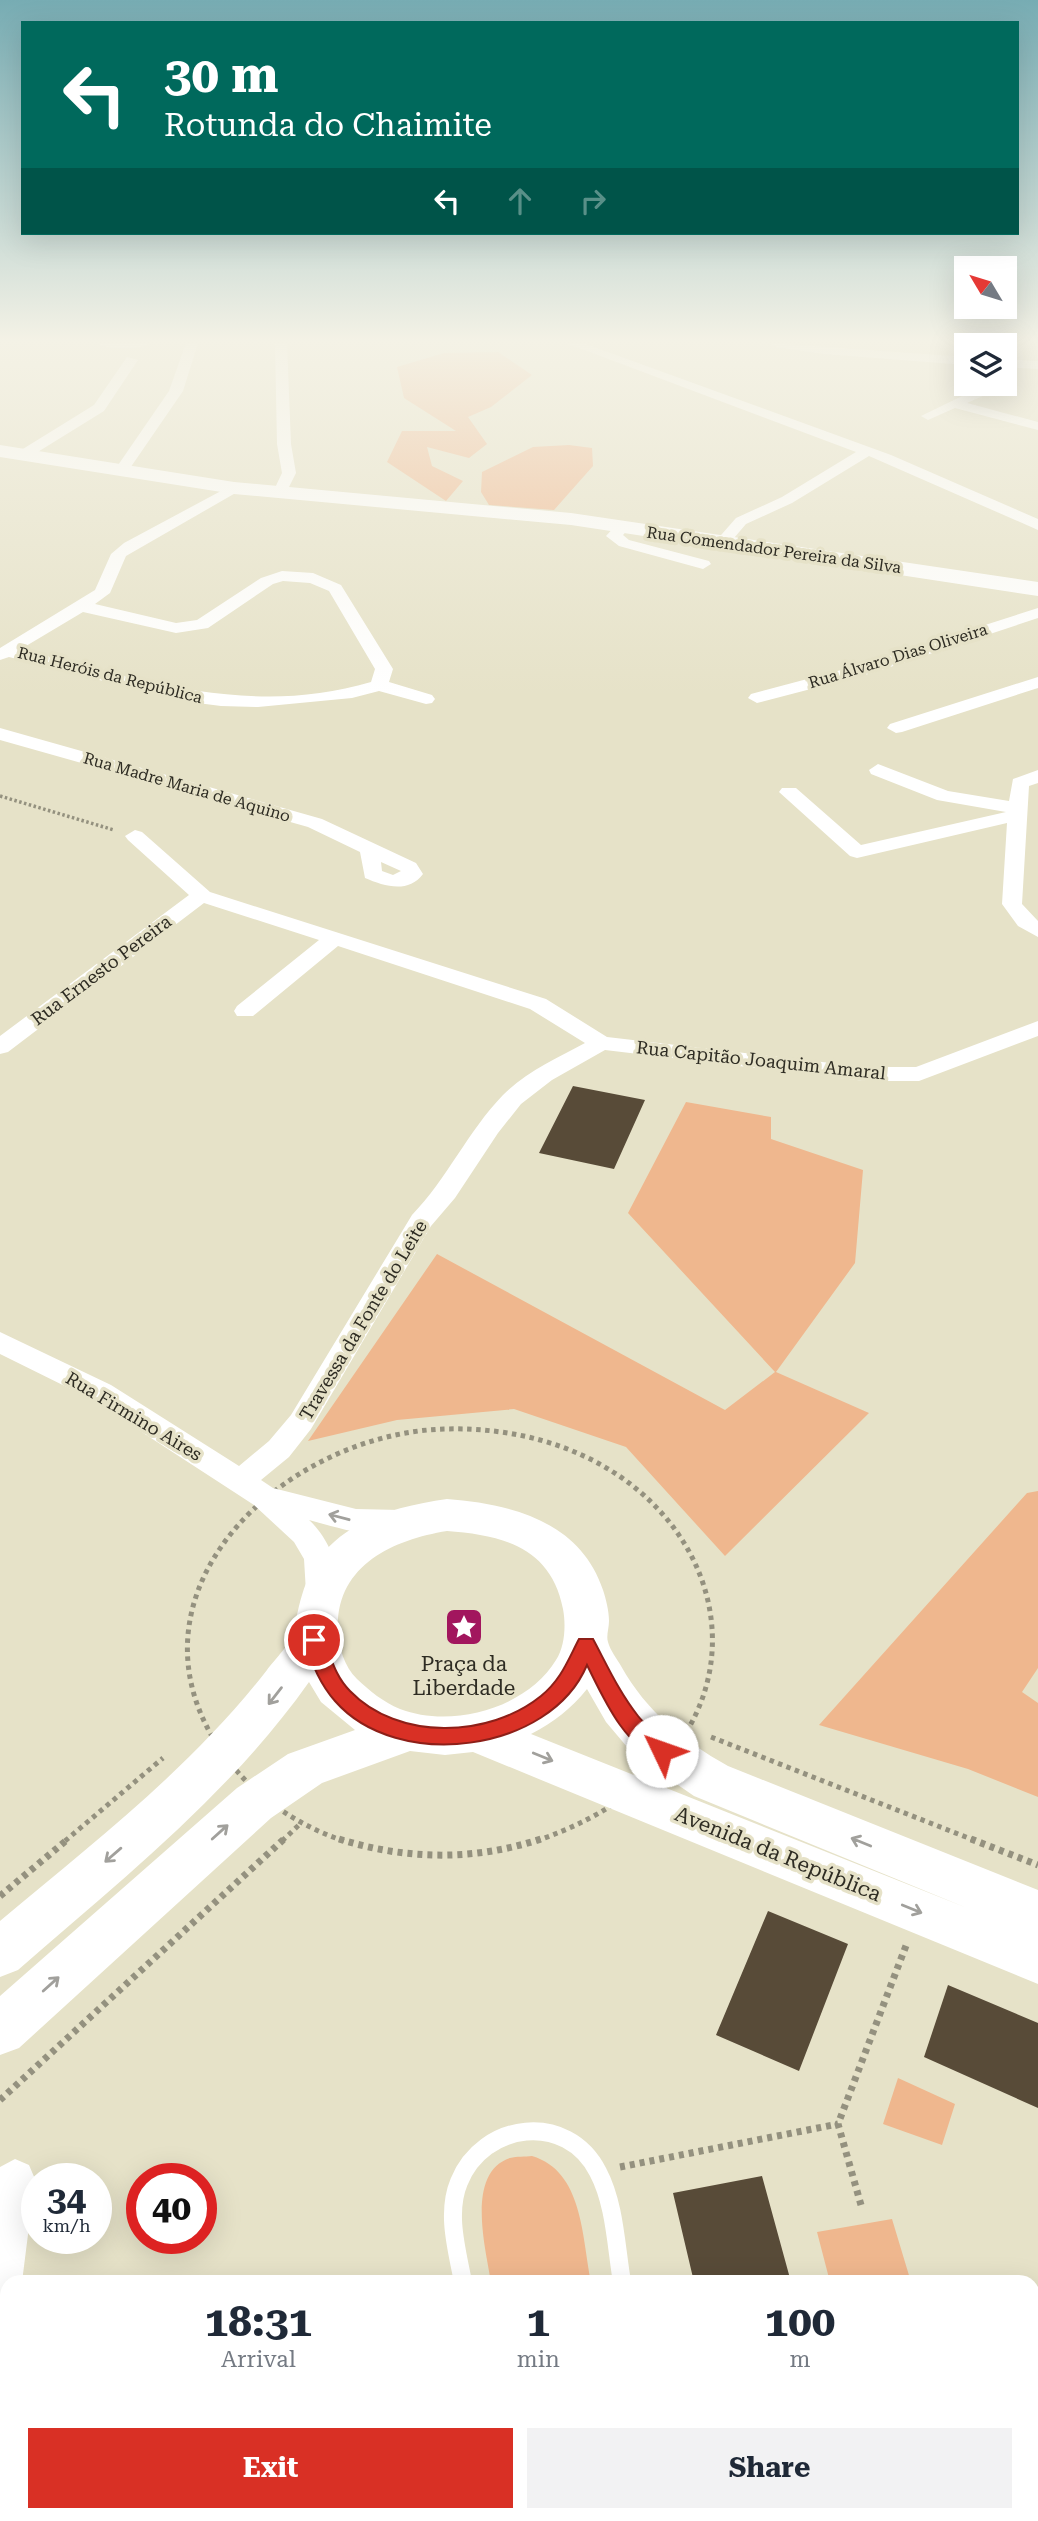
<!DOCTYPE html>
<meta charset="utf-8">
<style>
body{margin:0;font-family:"Roboto Serif",serif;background:#f2f2f3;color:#1f2937;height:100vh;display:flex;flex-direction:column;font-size:26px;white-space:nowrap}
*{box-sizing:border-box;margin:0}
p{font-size:23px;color:#747a83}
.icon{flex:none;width:38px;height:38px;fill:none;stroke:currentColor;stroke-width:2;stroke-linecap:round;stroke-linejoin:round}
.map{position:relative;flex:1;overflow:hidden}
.side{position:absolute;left:0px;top:2275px;width:1040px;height:247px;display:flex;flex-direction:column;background:#fff;border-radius:21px 21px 0 0;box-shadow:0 7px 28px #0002}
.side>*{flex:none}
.top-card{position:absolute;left:21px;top:21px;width:998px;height:214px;border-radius:0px;box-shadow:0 7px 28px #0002;background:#00695c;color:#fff;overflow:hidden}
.needle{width:46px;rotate:308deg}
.fabs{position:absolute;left:954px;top:256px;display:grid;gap:14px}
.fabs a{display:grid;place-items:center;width:63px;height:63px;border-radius:0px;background:#fff;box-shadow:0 7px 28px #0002;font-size:35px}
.speed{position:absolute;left:21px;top:2163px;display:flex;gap:14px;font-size:35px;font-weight:700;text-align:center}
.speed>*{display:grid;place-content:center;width:91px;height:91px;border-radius:50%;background:#fff;box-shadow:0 7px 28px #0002;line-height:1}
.speed small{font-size:18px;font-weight:400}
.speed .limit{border:10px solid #d22;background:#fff;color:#111}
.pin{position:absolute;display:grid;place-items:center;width:60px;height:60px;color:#fff;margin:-30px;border:4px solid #fff;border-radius:50%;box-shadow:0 2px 7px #0007}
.me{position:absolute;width:77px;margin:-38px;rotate:312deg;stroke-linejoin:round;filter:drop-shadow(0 0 5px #0008)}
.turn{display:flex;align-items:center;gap:24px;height:147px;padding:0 28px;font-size:32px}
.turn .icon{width:91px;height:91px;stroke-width:2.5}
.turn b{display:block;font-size:49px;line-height:60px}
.lanes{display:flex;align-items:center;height:66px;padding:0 28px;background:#0003;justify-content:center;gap:35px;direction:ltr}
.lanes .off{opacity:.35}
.eta{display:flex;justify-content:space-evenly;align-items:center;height:119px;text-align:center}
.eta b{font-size:42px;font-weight:700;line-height:49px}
.cta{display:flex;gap:14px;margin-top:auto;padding:14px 28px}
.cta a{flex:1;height:80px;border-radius:0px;background:#d93025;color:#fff;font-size:28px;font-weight:700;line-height:80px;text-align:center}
.cta a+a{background:#f2f2f3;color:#1f2937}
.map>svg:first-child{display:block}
.green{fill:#efb78e}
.building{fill:#584b38}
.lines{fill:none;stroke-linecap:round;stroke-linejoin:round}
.path-far2{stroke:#94917f;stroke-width:3.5;stroke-dasharray:2.5 2.5;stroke-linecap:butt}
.path-far1{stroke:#94917f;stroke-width:5;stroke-dasharray:4.5 4.5;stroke-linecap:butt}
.path{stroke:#94917f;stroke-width:7;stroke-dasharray:5 5;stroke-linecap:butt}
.lane{stroke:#fff;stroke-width:18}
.street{fill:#fff;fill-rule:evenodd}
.secondary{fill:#fff;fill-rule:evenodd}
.oneway{stroke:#a1a09c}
.route{fill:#d93025;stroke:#8d1f18;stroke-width:2}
.labels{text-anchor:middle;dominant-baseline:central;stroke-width:7;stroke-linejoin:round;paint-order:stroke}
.far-street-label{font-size:16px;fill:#2e2c23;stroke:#e6e2c8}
.street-label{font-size:18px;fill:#2e2c23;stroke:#e6e2c8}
.near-poi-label{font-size:21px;fill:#2e2c23;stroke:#e6e2c8}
.near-street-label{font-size:21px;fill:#2e2c23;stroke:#e6e2c8}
</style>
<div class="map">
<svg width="1038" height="2521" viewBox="0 0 1038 2521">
<rect width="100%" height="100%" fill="#e6e2c8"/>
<path class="green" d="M498,352L532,375L491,407L468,417L487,444L469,458L427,447L432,466L463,481L446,501L387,462L402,431H456L404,398L397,367L444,353Z
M569,445L592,448L593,466L554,510L489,505L481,492L482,472L533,447Z
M686,1102L771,1117V1139L863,1170L855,1263L776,1372L869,1413L725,1556L626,1447L514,1409L397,1420L308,1441L437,1254L725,1410L775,1372L628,1213Z
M1038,1491V1668L1022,1692L1038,1703V1797L968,1769L819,1725L1027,1493Z
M898,2078L955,2104L942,2145L883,2124Z
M532,2156C583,2171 582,2237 591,2282H491C486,2249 465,2173 510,2158C517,2156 525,2157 532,2156Z
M892,2219L911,2282H830L817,2232Z
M528,2515H637L638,2521H529Z"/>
<path class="building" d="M573,1086L645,1100L614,1169L539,1153Z
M768,1911L848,1944L799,2071L716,2035Z
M948,1985L1038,2023V2108L924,2057Z
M762,2176L791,2282H694L673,2193Z"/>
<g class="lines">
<path class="path-far2" d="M0,796L114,830"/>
<path class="path-far1" d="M711,1737L976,1841
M65,1841L163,1758
M282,1841L301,1823
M344,1841C296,1825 254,1796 224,1755C111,1596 281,1434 444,1429C727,1421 830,1741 536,1841"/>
<path class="path" d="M339,1839C406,1860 474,1861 541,1839
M971,1839L1038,1865
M0,1896L68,1839
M0,2100L284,1839
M620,2167L838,2124
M861,2205L838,2124L907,1943"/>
<path class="lane" d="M463,2282C457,2250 446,2213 459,2182C483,2122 567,2111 598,2172C615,2204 616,2247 622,2282
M500,2515L501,2521
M672,2515L674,2521"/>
<path class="street" d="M98,343H150C141,350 107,350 98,343Z
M186,343H198L183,391L126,474H116L114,471L169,391Z
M275,343H287L291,444L296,473L285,495L280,496L273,492L282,473L277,444Z
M566,343H583L891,455L1038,519V530L869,456L792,503L746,524L728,545H718L715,542L736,518L782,497L856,452Z
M770,343L966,357V365L824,354L776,347Z
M127,357L138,360L104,411L28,458H18V452L94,405Z
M1004,359L1038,361V369L1004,367Z
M1004,380L1005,386L967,403L1038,422V430L955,408L928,420L921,416L989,383H1004Z
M234,484L241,488L239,491L126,556L110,593L95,604L176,623L197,620L261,578L282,571L313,573L341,585L393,669L389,682L432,695L435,699L432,703L426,704L379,691L352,698L258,707L221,706L182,701L9,657L0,660V648L95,590L111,554L124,543ZM283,581L310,583L329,591L375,669L371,682C250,718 138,679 21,649L83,612L176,633L208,628L273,584Z
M622,522L630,527L623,535L629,540L709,561L711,564L703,569L619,546L606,536L617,524Z
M1038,608V618L872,673L757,703L748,698L751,694L860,665Z
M1038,677V688L902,732L896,733L887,728L890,724Z
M0,728L322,819L416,863L423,874C408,894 384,886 365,878L360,852L308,827L0,740ZM381,862L401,871L393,875L382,871Z
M878,764L948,791L1009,801L1013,779L1038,770V783L1029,786L1022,904L1038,921V937L1018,926L1002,904L1007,823L857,858L850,856L779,792L782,788H796L861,845L1006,812L937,800L871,774L869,770Z
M135,830L142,832L210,892L546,999L607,1037L865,1067H916L1038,1021V1036L919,1081H865L605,1050L552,1080L521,1104L498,1133L455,1198L431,1226L311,1429L289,1457L261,1480L273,1488L356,1509L400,1510L411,1514L415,1522L411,1530C378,1541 342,1529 309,1520C329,1538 346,1576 333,1601L322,1604L311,1601L306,1592L304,1559L294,1542L254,1505L91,1399L0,1354V1332L111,1385L239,1466L269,1441L291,1415L412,1215C447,1179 468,1131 503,1095C526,1072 557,1058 585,1043L530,1009L338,946L253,1016H237L234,1011L237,1006L319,940L204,903L8,1052L0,1054V1036L189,895L128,840L125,836Z
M15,2159L29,2165L35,2179L22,2282H7V2306L0,2309V2167Z"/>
<path class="secondary" d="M0,445L234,482L571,513L1038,582V596L571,525L234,494L0,457Z
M447,1499C511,1504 580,1521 603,1590C606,1599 609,1611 609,1621C609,1628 606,1636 608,1642C610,1650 617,1659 621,1666C647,1712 682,1740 728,1766L1038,1890V1984L473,1752L445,1755L410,1751L322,1783L271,1818L19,2048L0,2055V1996L237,1788L288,1754L355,1730L321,1702L309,1682C230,1794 120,1881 18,1970L0,1977V1921C93,1843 192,1767 267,1670C274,1660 292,1643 294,1631C300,1598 307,1566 334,1542C365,1514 407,1505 447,1499ZM447,1531C502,1535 551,1547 563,1609C566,1625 565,1646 556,1660C527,1708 452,1729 400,1709C383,1702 370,1691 357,1679C344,1666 339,1648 338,1631C335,1566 392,1540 447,1531ZM587,1689L606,1722L633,1754L694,1796L967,1908L531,1734C554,1722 571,1709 587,1689Z"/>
</g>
<defs><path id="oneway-shaft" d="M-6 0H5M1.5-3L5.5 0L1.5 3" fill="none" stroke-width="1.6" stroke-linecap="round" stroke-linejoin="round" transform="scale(1.75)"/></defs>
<g class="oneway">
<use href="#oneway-shaft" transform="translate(339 1517) rotate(-165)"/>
<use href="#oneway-shaft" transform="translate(275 1696) rotate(128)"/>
<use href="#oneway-shaft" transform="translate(543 1757) rotate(22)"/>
<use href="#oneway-shaft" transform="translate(220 1832) rotate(-42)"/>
<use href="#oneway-shaft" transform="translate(861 1842) rotate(-158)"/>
<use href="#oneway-shaft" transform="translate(113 1855) rotate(139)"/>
<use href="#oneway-shaft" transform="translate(912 1909) rotate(22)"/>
<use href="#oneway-shaft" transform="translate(51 1984) rotate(-42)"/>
</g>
<linearGradient id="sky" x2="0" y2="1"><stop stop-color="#77acb3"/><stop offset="0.49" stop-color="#f4f2e6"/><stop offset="1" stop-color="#f4f2e6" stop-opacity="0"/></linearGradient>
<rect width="1038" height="696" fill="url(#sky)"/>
<path class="route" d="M314,1632L321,1634C331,1654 333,1674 350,1691C398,1741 489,1738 541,1696C561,1680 568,1660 579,1639H593C607,1665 619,1692 638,1716C647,1728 666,1738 672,1751L669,1757L662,1760C624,1746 604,1699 587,1665C550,1753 397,1772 335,1701C319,1683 311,1663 305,1640L307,1634Z"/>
<defs>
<symbol id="sight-square" viewBox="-11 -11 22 22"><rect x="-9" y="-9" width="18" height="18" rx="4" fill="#a2165e" stroke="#e6e2c8"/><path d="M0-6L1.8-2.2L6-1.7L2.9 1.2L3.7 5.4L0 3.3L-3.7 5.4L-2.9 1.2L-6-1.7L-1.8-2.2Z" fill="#fff"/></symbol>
</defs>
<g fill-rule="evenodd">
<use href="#sight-square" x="442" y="1605" width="44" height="44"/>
</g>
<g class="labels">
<g class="far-street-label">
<text transform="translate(774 550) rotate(8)">Rua Comendador Pereira da Silva</text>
<text transform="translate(898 656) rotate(-17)">Rua Álvaro Dias Oliveira</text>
<text transform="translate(110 675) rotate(14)">Rua Heróis da República</text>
<text transform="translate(187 787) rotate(16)">Rua Madre Maria de Aquino</text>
</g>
<g class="street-label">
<text transform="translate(101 970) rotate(-37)">Rua Ernesto Pereira</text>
<text transform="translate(761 1060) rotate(6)">Rua Capitão Joaquim Amaral</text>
<text transform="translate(363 1320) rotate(-59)">Travessa da Fonte do Leite</text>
<text transform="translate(134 1416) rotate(31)">Rua Firmino Aires</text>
</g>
<g class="near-poi-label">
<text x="464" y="1664">Praça da<tspan x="464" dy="24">Liberdade</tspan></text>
</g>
<g class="near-street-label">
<text transform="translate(778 1854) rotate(22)">Avenida da República</text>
</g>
</g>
</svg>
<div class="fabs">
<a><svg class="needle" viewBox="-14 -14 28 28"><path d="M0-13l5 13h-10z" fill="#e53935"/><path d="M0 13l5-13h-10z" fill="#747a83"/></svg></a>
<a><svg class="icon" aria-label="layers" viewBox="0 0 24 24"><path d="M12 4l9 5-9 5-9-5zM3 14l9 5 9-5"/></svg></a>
</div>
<div class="speed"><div>34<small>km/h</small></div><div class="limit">40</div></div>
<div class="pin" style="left:314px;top:1640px;background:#d93025"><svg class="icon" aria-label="arrive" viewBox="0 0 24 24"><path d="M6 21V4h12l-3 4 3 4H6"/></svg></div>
<svg class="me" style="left:662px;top:1751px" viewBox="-20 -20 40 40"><circle r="19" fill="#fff"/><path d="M0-13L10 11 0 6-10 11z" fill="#d93025"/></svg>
<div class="top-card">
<div class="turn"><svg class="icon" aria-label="left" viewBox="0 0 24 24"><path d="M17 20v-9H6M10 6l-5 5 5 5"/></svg><div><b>30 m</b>Rotunda do Chaimite</div></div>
<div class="lanes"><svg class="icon" aria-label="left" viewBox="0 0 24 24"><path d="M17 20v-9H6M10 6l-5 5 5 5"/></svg><svg class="icon off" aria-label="ahead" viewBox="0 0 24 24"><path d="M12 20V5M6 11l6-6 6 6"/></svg><svg class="icon off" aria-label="right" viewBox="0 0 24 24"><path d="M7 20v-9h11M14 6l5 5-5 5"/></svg></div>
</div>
<section class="side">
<div class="eta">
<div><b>18:31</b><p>Arrival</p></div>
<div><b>1</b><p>min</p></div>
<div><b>100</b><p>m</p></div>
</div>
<div class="cta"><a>Exit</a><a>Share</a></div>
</section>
</div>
